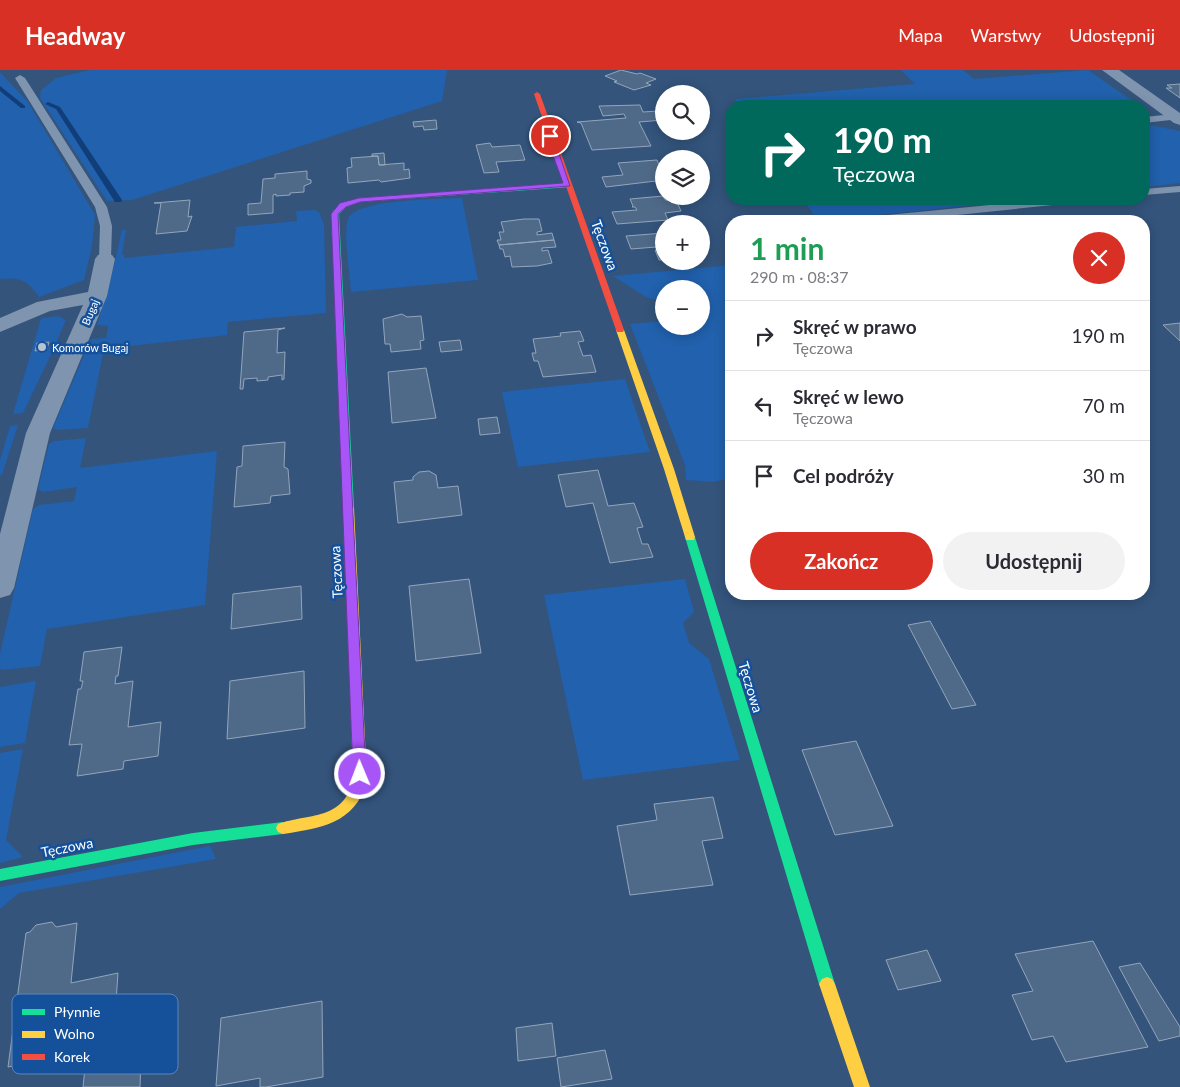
<!DOCTYPE html>
<html lang="pl">
<meta charset="utf-8">
<style>
body{margin:0;font-family:Lato,sans-serif;background:#f2f2f3;color:#2b2b33;height:100vh;display:flex;flex-direction:column;font-size:19px;white-space:nowrap}
*{box-sizing:border-box;margin:0}
p{font-size:16px;color:#7c7c81}
.icon{flex:none;width:28px;height:28px;fill:none;stroke:currentColor;stroke-width:2;stroke-linecap:round;stroke-linejoin:round}
.map{position:relative;flex:1;overflow:hidden}
.details{position:absolute;left:725px;top:145px;width:425px;height:385px;display:flex;flex-direction:column;background:#fff;border-radius:20px;box-shadow:0 2px 12px #0003}
.details>*{flex:none}
.hud{position:absolute;left:725px;top:30px;width:425px;height:105px;border-radius:20px;box-shadow:0 2px 12px #0003;background:#00695c;color:#fff;overflow:hidden}
.controls{position:absolute;left:655px;top:15px;display:grid;gap:10px}
.controls a{display:grid;place-items:center;width:55px;height:55px;border-radius:50%;background:#fff;box-shadow:0 2px 12px #0003;font-size:25px}
.pin{position:absolute;display:grid;place-items:center;width:42px;height:42px;color:#fff;margin:-21px;border:2px solid #fff;border-radius:50%;box-shadow:0 1px 5px #0007}
.me{position:absolute;width:55px;margin:-28px;rotate:359deg;stroke-linejoin:round;filter:drop-shadow(0 0 4px #0008)}
.turn{display:flex;align-items:center;gap:18px;height:105px;padding:0 25px;font-size:22px}
.turn .icon{width:65px;height:65px;stroke-width:2.5}
.turn b{display:block;font-size:35px;line-height:42px}
.round{display:grid;place-items:center;flex:none;width:52px;height:52px;border-radius:26px;background:#f2f2f3}
.overview{display:flex;align-items:center;justify-content:space-between;height:85px;padding:0 25px}
h1{font-size:30px;font-weight:700;line-height:38px;color:#1e9e55}
.cta{display:flex;gap:10px;margin-top:auto;padding:10px 25px}
.cta a{flex:1;height:58px;border-radius:30px;background:#d93025;color:#fff;font-size:20px;font-weight:700;line-height:58px;text-align:center}
.cta a+a{background:#f2f2f3;color:#2b2b33}
ul{padding:0;list-style:none}
li{display:flex;align-items:center;gap:15px;height:70px;padding:0 25px;border-top:1px solid #e1e1e2}
li div{flex:1}
li b{display:block;font-size:19px}
li em{font-style:normal}
header{display:flex;align-items:center;gap:30px;box-sizing:border-box;height:70px;padding:0 25px;background:#d93025;color:#fff}
header strong{font-size:24px}
nav{display:flex;gap:28px;margin-inline-start:auto;font-size:18px}
.map>svg:first-child{display:block}
.green{fill:#2161ad}
.lines{fill:none;stroke-linecap:round;stroke-linejoin:round}
.stream{fill:#113e78;fill-rule:evenodd}
.building{fill:#4f6a89;stroke:#93a5bb}
.lane{fill:#7f94af;fill-rule:evenodd}
.street{fill:#7f94af;fill-rule:evenodd}
.fast{fill:#16e098;fill-rule:evenodd}
.slow{fill:#ffcf43;fill-rule:evenodd}
.jam{fill:#f24e42;fill-rule:evenodd}
.route{fill:#a855f7;stroke:#6d37a1}
.poi-dot{fill:#b8c3d1;stroke:#15519b;stroke-width:2}
.labels{text-anchor:middle;dominant-baseline:central;stroke-width:5;stroke-linejoin:round;paint-order:stroke}
.far-street-label{font-size:11px;fill:#fff;stroke:#15519b}
.far-poi-label{font-size:11px;fill:#fff;stroke:#15519b;text-anchor:start}
.street-label{font-size:14px;fill:#fff;stroke:#15519b}
.key{fill:#15519b;stroke:#5b85b9;stroke-width:1}
.key-label{font-size:14px;fill:#fff}
</style>
<header>
<strong>Headway</strong>
<nav><a>Mapa</a><a>Warstwy</a><a>Udostępnij</a></nav>
</header>
<div class="map">
<svg width="1180" height="1017" viewBox="0 0 1180 1017">
<rect width="100%" height="100%" fill="#34547c"/>
<path class="green" d="M90,0H447L442,31L132,130L107,131L40,28L41,20L56,8Z
M901,0H963L974,9L1088,0L1140,36H740L735,29L915,14Z
M0,2L28,32L95,145L92,176L84,210L39,227C28,210 20,207 0,209Z
M1144,54L1180,61V113L1144,117Z
M462,128L478,210L351,222C350,205 343,164 348,149C355,129 441,129 462,128Z
M803,129H1001L1004,132L818,151Z
M314,140L319,142L324,154L326,243L228,252L227,265L104,279L88,358L57,360L53,358L91,269L106,268L108,256L97,255L110,213L122,160H126L122,184L124,185V188L234,177L236,157L297,151L296,141Z
M731,195V408L713,412L686,410L685,395L630,254L664,251V256H701V247L707,246L701,244V219H664V233L646,227L613,206Z
M42,245V248L58,246L66,250L56,273L49,274V271L37,273L35,281L48,280L49,277L55,276L23,343L13,344Z
M625,309L650,382L518,397L502,322Z
M18,355L2,405H0V390L10,356Z
M86,368L80,398L217,381L205,535L47,559L40,596L3,600L0,599V584L33,439L39,435L74,431L77,417L43,422L38,419L49,374L55,371Z
M685,509L694,542L683,553L689,573L709,589L740,690L583,710L544,525Z
M36,611L25,673L0,677V617Z
M23,679L6,770L23,787L0,793V683Z
M210,776L216,789L19,823L0,839V817Z"/>
<g class="lines">
<path class="stream" d="M0,16L25,36V38H21L0,21Z
M48,32L60,37L122,130L121,132H115L56,39L45,34Z"/>
</g>
<path class="building" d="M621,0L637,4L640,3L656,9L646,13L651,15L634,20L614,12L617,11L605,6Z
M1180,14V28L1166,18H1172L1167,15Z
M640,35L643,42L658,41L663,50L639,52L651,76L592,80L581,53L577,52L626,48L624,44L603,46L599,36Z
M436,50L437,59L424,60L423,56L414,57L413,52Z
M490,73L492,77L520,75L525,90L496,92L499,102L484,103L476,75Z
M384,83L385,95H379L378,86H372V84Z
M378,86L379,95L404,93V100L409,99L410,108L381,112L379,110L348,113L347,98L352,97L351,88Z
M657,90L659,95L664,94V110L606,117L602,107L623,105L618,93Z
M307,101V109L311,110V113L304,116V122L290,123V125L276,126V124L273,125V143L248,145V134L261,133L263,109L275,108V104Z
M663,126L665,130H676L681,141L665,143L668,150L617,154L612,142L637,140L635,137H632L633,136L630,129Z
M190,130L188,147L192,146L187,161L156,164L161,133H154Z
M524,149H539L542,161L537,162V165L552,163L554,170L499,175L497,170H501L499,162H504L501,152Z
M664,163V190H659L655,180H657L656,177L631,179L626,166Z
M554,170L556,177L542,178V181L548,180L552,193L537,196L512,197L510,186L505,187L503,179H500L499,175Z
M402,244L407,247L421,246L424,270L420,271L421,279L391,282L390,274H385L383,249Z
M1180,253V271L1163,255Z
M285,258L278,260L277,283L285,282L284,309L282,310V305L268,307V310L257,311V308L244,309L243,319H240L244,262Z
M580,261L584,271L578,272L583,286L591,285L596,302L543,307L538,291H534L532,283H536L533,269L561,266L560,263Z
M460,270L462,280L441,282L439,272Z
M49,272L47,279L35,281L37,273Z
M426,298L436,348L392,353L388,302Z
M497,347L500,363L480,365L478,349Z
M285,372L284,397L288,399L290,424L271,426L270,433L234,437L237,397L242,396L243,376Z
M598,400L608,436L634,433L643,457L637,458L642,474H648L653,487L610,493L593,433L566,437L558,405Z
M429,401L436,405L438,418L458,416L462,445L398,453L394,412L413,410V407L419,402Z
M469,509L481,583L416,591L409,516Z
M301,516L302,549L231,559L233,524Z
M930,551L976,635L952,639L908,555Z
M122,577L118,606H116L115,614L133,611L128,657L161,652L158,686L124,691L123,699L77,706L82,674L69,675L78,619H81L83,611H80L84,582Z
M304,601L305,658L227,669L230,611Z
M856,671L893,756L835,765L802,680Z
M713,727L723,768L702,771L713,815L630,825L617,756L657,750L654,734Z
M52,852L56,857L77,853L71,913L118,903L113,974L8,997L26,863L30,862L36,855Z
M1093,871L1148,977L1066,992L1053,966L1032,970L1012,925L1033,921L1015,884Z
M927,880L941,911L898,920L886,890Z
M1140,893L1180,957V966L1159,971L1119,897Z
M322,931L323,1007L266,1017H260V1008L216,1016L221,948Z
M552,953L556,986L518,991L516,958Z
M605,980L612,1009L561,1017L557,988Z
M141,986L140,1017H83L85,998Z"/>
<g class="lines">
<path class="lane" d="M20,5L25,8L107,137L112,156L111,189L109,192L105,193L99,189L100,156L95,137L15,8Z
M1175,44L1180,47L1179,49L1144,53V47Z
M1180,116V122L1144,125V119Z
M1051,129H1088L1082,132L899,151H861L867,147Z"/>
<path class="street" d="M1102,0H1119L1180,43V55L1174,53Z
M105,183L112,185L115,189L107,226L50,363L14,518L10,525L0,528V464L26,363L83,235L50,241L0,262V248L37,232L88,222L95,189L98,185Z"/>
<path class="fast" d="M567,113L571,115L570,117L360,132L346,137L339,144L354,438L349,441L345,440L344,438L331,144L340,133L359,128Z
M690,463L695,467L835,914L832,919L827,921L822,919L819,914L685,467Z
M283,752L288,754L290,758L288,762L283,764L193,775L0,811V799L193,763Z"/>
<path class="slow" d="M620,257L624,260L674,399L695,467L694,470H686L685,467L664,399L616,260Z
M349,435L354,438L367,712C354,754 321,758 283,764L278,762L276,758L278,754C309,743 341,751 353,712L344,438Z
M827,907L832,909L835,914L870,1017H854L819,914L822,909Z"/>
<path class="jam" d="M537,22L540,24L624,260L623,262H617L616,260L534,24Z"/>
</g>
<path class="route" d="M550,64L553,66L570,116L360,132L346,137L338,144L366,704L364,708L360,709L355,708L353,704L331,144L340,133L359,128L563,113L546,66Z"/>
<circle class="poi-dot" cx="42" cy="277" r="5"/>
<g class="labels">
<g class="far-street-label">
<text transform="translate(90 242) rotate(-67)">Bugaj</text>
</g>
<g class="far-poi-label">
<text x="52" y="277">Komorów Bugaj</text>
</g>
<g class="street-label">
<text transform="translate(605 175) rotate(70)">Tęczowa</text>
<text transform="translate(336 502) rotate(-93)">Tęczowa</text>
<text transform="translate(751 617) rotate(73)">Tęczowa</text>
<text transform="translate(67 777) rotate(-11)">Tęczowa</text>
</g>
</g>
<rect x="12" y="924" width="166" height="80" rx="8" class="key"/>
<rect x="22" y="939" width="23" height="6" fill="#16e098"/>
<rect x="22" y="961" width="23" height="7" fill="#ffcf43"/>
<rect x="22" y="984" width="23" height="6" fill="#f24e42"/>
<g class="key-label">
<text x="54" y="947">Płynnie</text>
<text x="54" y="969">Wolno</text>
<text x="54" y="992">Korek</text>
</g>
</svg>
<div class="controls">
<a><svg class="icon" aria-label="search" viewBox="0 0 24 24"><circle cx="10" cy="10" r="6"/><path d="M15 15l6 6"/></svg></a>
<a><svg class="icon" aria-label="layers" viewBox="0 0 24 24"><path d="M12 4l9 5-9 5-9-5zM3 14l9 5 9-5"/></svg></a>
<a>+</a>
<a>−</a>
</div>
<div class="pin" style="left:550px;top:66px;background:#d93025"><svg class="icon" aria-label="arrive" viewBox="0 0 24 24"><path d="M6 21V4h12l-3 4 3 4H6"/></svg></div>
<svg class="me" style="left:360px;top:704px" viewBox="-20 -20 40 40"><circle r="17" fill="#a855f7" stroke="#fff" stroke-width="3"/><path d="M0-11L8 9 0 5-8 9z" fill="#fff"/></svg>
<div class="hud">
<div class="turn"><svg class="icon" aria-label="right" viewBox="0 0 24 24"><path d="M7 20v-9h11M14 6l5 5-5 5"/></svg><div><b>190 m</b>Tęczowa</div></div>
</div>
<section class="details">
<div class="overview"><div><h1>1 min</h1><p>290 m · 08:37</p></div><a class="round" style="background:#d93025;color:#fff"><svg class="icon" aria-label="close" viewBox="0 0 24 24"><path d="M6 6l12 12M18 6L6 18"/></svg></a></div>
<ul>
<li><svg class="icon" aria-label="right" viewBox="0 0 24 24"><path d="M7 20v-9h11M14 6l5 5-5 5"/></svg><div><b>Skręć w prawo</b><p>Tęczowa</p></div><em>190 m</em></li>
<li><svg class="icon" aria-label="left" viewBox="0 0 24 24"><path d="M17 20v-9H6M10 6l-5 5 5 5"/></svg><div><b>Skręć w lewo</b><p>Tęczowa</p></div><em>70 m</em></li>
<li><svg class="icon" aria-label="arrive" viewBox="0 0 24 24"><path d="M6 21V4h12l-3 4 3 4H6"/></svg><div><b>Cel podróży</b></div><em>30 m</em></li>
</ul>
<div class="cta"><a>Zakończ</a><a>Udostępnij</a></div>
</section>
</div>
